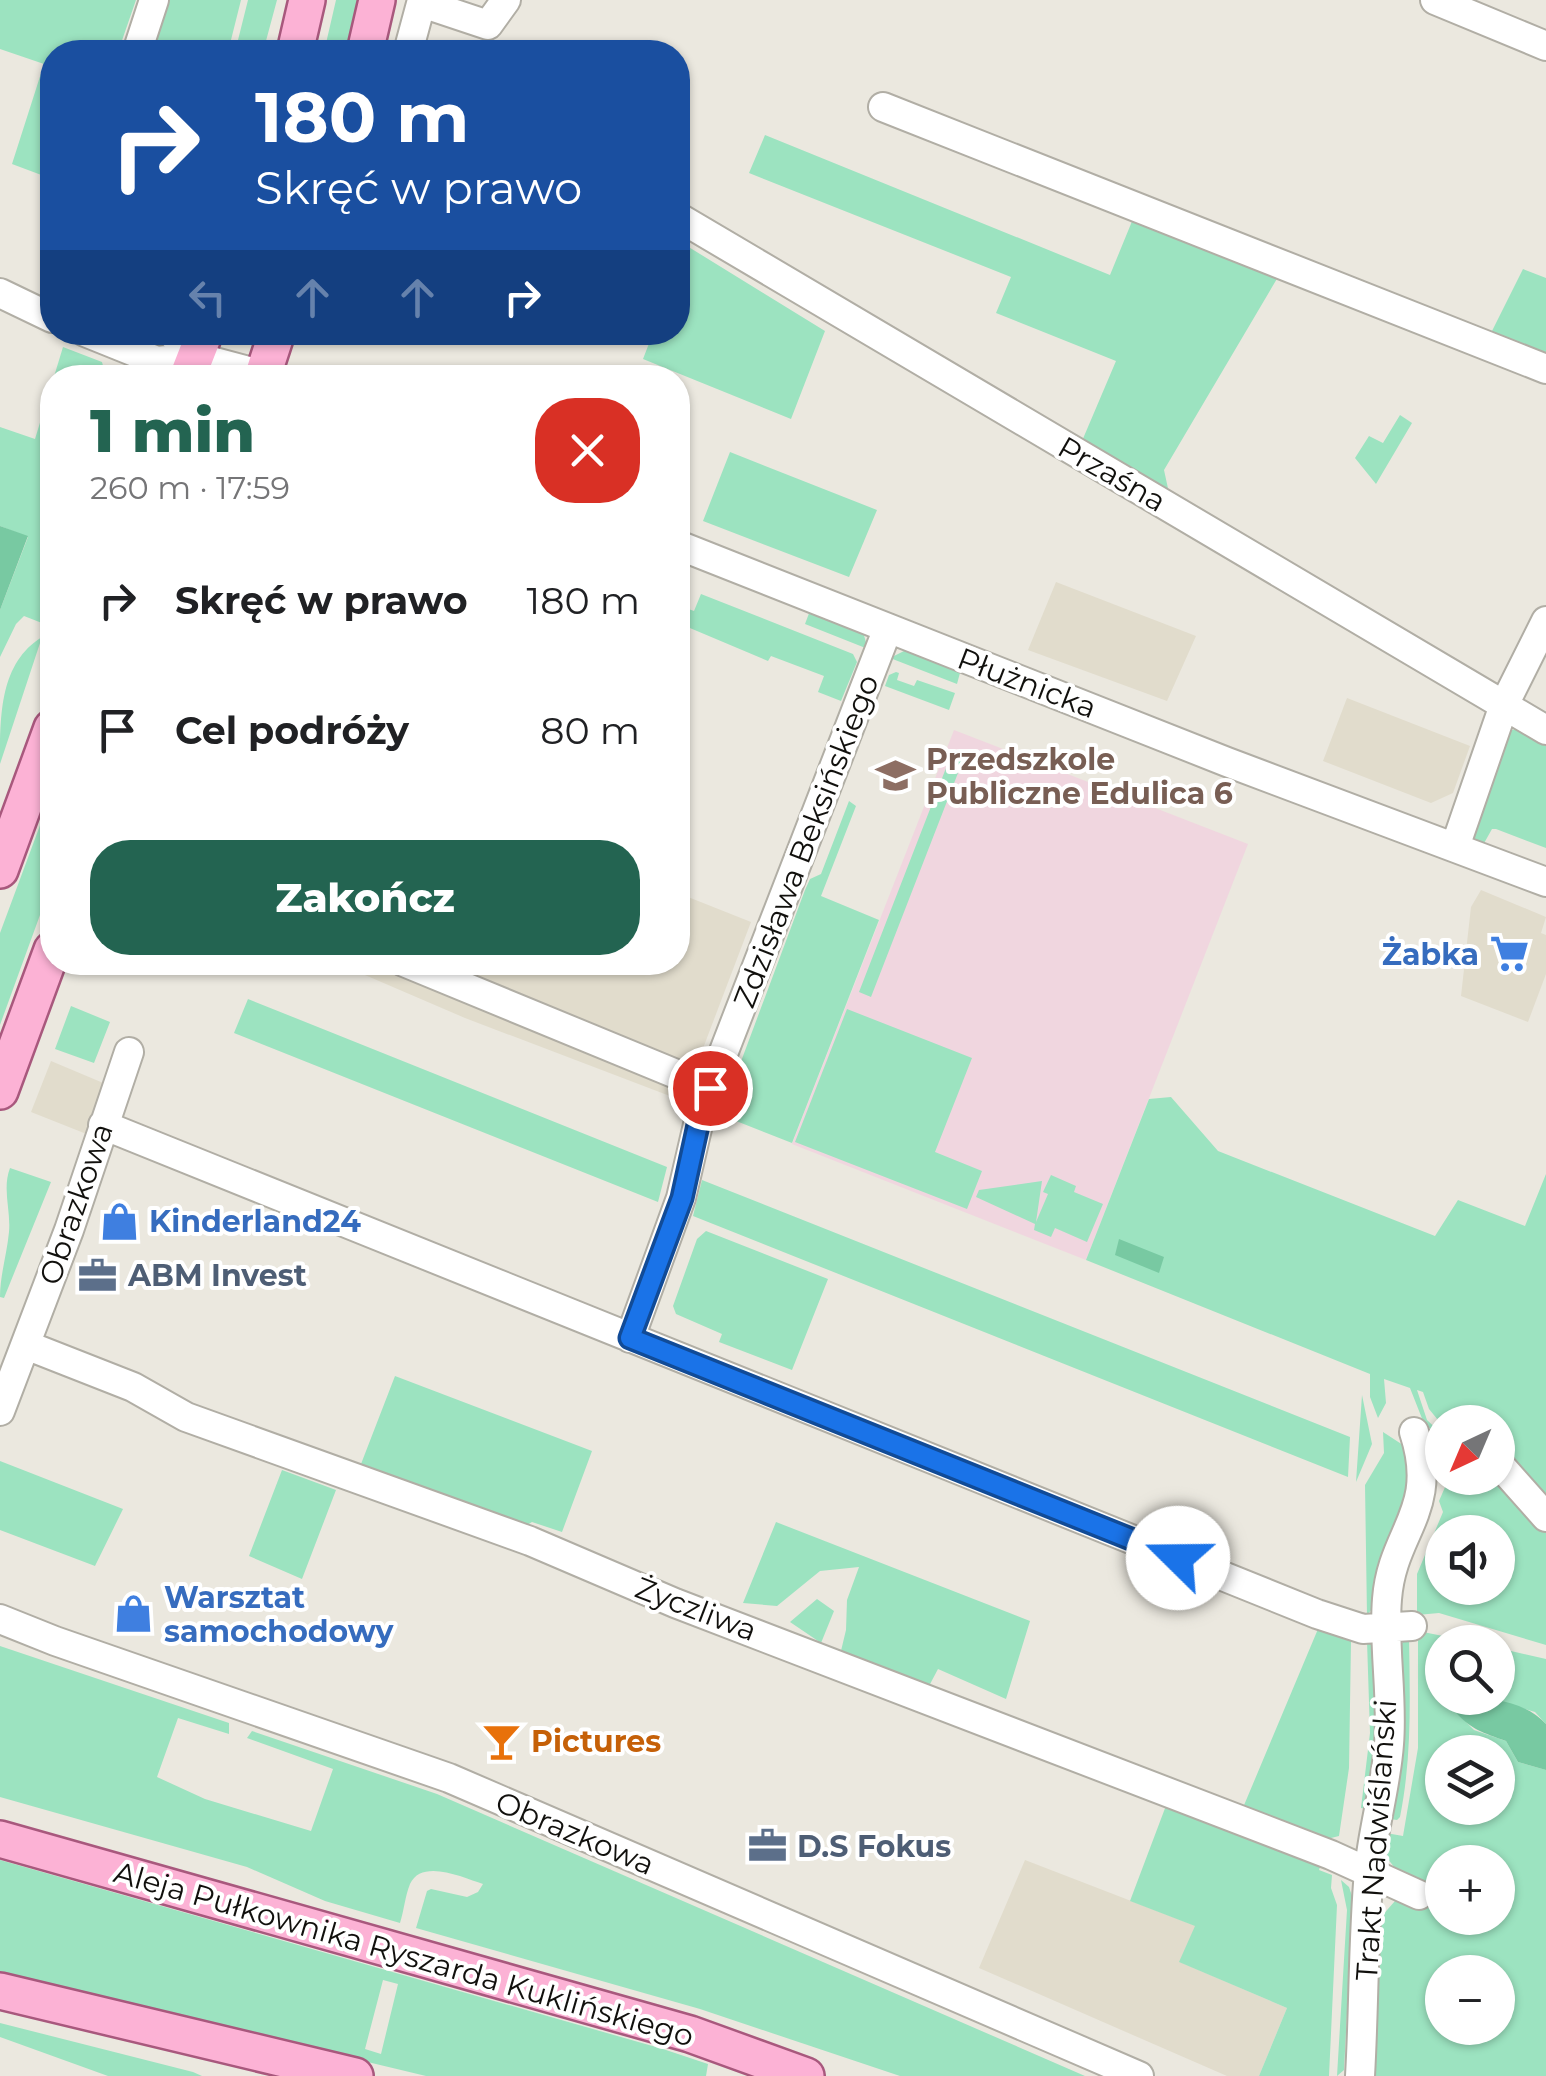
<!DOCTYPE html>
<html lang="pl">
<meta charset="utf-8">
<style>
body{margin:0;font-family:Montserrat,sans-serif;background:#f2f2f2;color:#202124;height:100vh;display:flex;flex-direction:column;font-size:38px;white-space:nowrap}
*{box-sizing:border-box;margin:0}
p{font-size:32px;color:#757577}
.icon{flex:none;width:55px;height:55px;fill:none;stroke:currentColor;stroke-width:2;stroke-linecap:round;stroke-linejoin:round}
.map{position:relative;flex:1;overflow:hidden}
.details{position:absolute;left:40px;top:365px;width:650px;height:610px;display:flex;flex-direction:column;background:#fff;border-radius:40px;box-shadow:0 2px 8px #0004}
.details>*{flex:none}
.guide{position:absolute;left:40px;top:40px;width:650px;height:305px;border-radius:40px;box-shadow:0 2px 8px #0004;background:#1a4fa0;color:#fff;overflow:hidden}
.needle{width:65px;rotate:224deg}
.fabs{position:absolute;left:1425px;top:1405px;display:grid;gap:20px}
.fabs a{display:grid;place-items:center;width:90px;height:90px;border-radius:50%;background:#fff;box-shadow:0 2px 8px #0004;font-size:50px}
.pin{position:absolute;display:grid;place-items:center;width:85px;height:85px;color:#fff;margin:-42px;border:5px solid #fff;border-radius:50%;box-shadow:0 2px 10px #0007}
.me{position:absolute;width:110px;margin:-55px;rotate:292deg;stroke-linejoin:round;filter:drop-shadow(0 0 8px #0008)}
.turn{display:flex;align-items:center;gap:35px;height:210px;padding:0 50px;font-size:45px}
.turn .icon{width:130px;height:130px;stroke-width:2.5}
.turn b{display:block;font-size:70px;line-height:85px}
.lanes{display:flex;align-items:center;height:95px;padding:0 50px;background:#0003;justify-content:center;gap:50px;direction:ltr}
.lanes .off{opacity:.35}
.round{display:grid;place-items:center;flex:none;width:105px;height:105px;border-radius:40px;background:#f2f2f2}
.headline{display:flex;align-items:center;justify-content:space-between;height:170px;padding:0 50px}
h1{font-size:60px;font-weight:800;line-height:75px;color:#236451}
.primary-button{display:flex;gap:20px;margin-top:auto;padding:20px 50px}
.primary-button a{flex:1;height:115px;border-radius:40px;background:#236451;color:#fff;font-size:40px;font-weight:800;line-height:115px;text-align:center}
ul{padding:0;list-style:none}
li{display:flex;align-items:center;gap:30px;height:130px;padding:0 50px}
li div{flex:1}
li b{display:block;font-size:38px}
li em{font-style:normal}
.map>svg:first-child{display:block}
.built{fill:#e1dccc}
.education{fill:#f0d6df}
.green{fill:#9ce3c0;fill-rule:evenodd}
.forest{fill:#78c9a2}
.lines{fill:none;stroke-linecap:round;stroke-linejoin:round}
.minor-casing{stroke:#b1aea5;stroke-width:32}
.major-casing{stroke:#a8587d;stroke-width:40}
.minor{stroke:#fff;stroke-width:28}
.major{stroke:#fcb2d5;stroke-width:35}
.route-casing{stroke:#114b97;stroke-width:25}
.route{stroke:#1a73e8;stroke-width:18}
.labels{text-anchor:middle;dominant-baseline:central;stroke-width:8;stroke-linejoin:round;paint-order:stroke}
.street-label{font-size:30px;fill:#11100d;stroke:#fff}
.education-label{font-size:30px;font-weight:bold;fill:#785e54;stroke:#fff;text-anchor:start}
.shop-label{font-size:30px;font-weight:bold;fill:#366cbe;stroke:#fff;text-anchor:start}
.service-label{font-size:30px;font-weight:bold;fill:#4e5e75;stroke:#fff;text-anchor:start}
.food-label{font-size:30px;font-weight:bold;fill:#c56008;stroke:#fff;text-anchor:start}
</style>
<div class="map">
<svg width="1546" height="2076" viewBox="0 0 1546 2076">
<rect width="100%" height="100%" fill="#ebe8df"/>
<path class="built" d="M1056,582L1196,636L1167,701L1028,650Z
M1347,698L1470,746L1453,793L1431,803L1323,761Z
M1481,890L1546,917L1541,933L1546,935V974L1528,1022L1461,996L1471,907Z
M678,893L751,922L683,1101L465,1018L351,969L354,962H678Z
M51,1061L108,1085L89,1135L31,1112Z
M1025,1860L1196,1926L1180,1962L1287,2008L1259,2076H1227L979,1968Z"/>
<path class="education" d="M954,730L1248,844L1086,1260L792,1144Z"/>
<path class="green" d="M0,0H136L118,52H52V179L12,164L44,64L0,49Z
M164,0H241L228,52H148Z
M248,0H277L263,52H235Z
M336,0H358L347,52H324Z
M765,135L1110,275L1135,214L1281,272L1164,470L1169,493L1082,441L1116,361L996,313L1011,277L749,173Z
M687,246L825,331L791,419L643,359L653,333L678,332V270Z
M1523,269L1546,278V361L1488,339Z
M63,347L102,362L106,377L52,378V612L47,625L24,616L16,624L0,657V610L28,537L0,526V427L35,439Z
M1400,415L1412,423L1376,484L1355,458L1369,436L1383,443Z
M730,452L877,510L849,577L703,521Z
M701,594L853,654L857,662L841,701L818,692L824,676L771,656L768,661L678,623L683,607L694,611Z
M811,608L863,632L868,649L805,624Z
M42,637L0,764C0,714 0,663 42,637Z
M906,650L961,669L957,684L890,658Z
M896,672L899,673L897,680L914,686L917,680L955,693L949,710L885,686L889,675Z
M1516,729L1546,744V848L1496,829H1492L1483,845L1471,836L1508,731Z
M953,750L965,755L871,997L859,992Z
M52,793V882L0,1025V933Z
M849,801L856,806L821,896L879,920L792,1143L721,1115L805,890L810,879L821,874Z
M248,999L667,1167L658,1202L234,1033Z
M71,1006L110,1022L94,1063L55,1049Z
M847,1009L972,1058L935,1152L982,1171L967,1209L795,1142Z
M1171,1097L1218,1151L1435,1236L1458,1200L1525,1226L1546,1174V1645L1439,1613L1417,1615V1574L1443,1512L1439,1501L1449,1478H1498V1465L1505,1448L1498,1444V1422L1442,1425L1429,1409L1423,1392L1417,1390L1427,1420L1442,1434L1437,1436L1423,1421L1410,1388L1384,1379L1386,1403L1378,1418L1370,1397V1374L1086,1260L1149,1099ZM1442,1532H1498V1588H1442Z
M10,1168L51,1182L4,1298L0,1297C0,1275 7,1254 9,1232C11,1210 2,1189 10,1168Z
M1051,1175L1076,1186L1074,1192L1103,1204L1087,1242L1055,1228L1051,1237L1034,1230L1035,1224L976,1197L979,1190L1042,1181L1036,1222L1048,1194L1043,1192Z
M702,1180L1350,1437L1348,1477L693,1216Z
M706,1231L828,1279L792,1370L719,1342L722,1334L676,1314L673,1306L697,1239Z
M395,1376L592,1451L562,1532L532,1522L522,1528L361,1464Z
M1362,1395L1372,1444L1356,1482Z
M1383,1432L1406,1447L1411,1484L1374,1607L1367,1615L1365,1485L1384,1453Z
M0,1461L123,1509L95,1566L0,1530Z
M282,1470L336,1490L302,1579L249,1556Z
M776,1522L1030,1621L1006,1699L938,1669L929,1686L840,1655L846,1630L847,1600L859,1567L820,1571L777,1606L743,1603Z
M817,1599L834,1611L821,1643L790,1622Z
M1318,1629L1351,1641L1349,1768L1339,1836L1331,1838L1329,1844L1242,1810Z
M1418,1631L1473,1642H1442V1698H1455L1454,1710L1474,1730L1506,1741L1518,1762L1546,1770V2076H1371L1380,1918L1395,1901L1406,1899L1399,1873L1387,1858L1386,1833L1403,1836L1418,1748ZM1442,1752H1498V1808H1442ZM1442,1862H1498V1918H1442ZM1442,1972H1498V2028H1442Z
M1409,1636C1410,1698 1412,1757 1400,1817L1397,1820L1390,1819L1400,1645Z
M1367,1641L1375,1647L1378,1751L1367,1809L1361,1808L1370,1733Z
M0,1646L229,1723V1734L178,1718L157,1777L205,1799L311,1831L333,1769L247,1738L252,1731L437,1794L1085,2076H900L700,2009L416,1928L427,1891L431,1889L467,1897L478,1892L483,1884C464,1878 422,1858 410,1884C405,1896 404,1911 400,1923L325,1901L247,1867L0,1797Z
M1498,1648L1546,1659V1724L1535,1712L1487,1698H1498Z
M1167,1803L1321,1864L1319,1870L1332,1875L1331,1888L1337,1905L1329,2076H1259L1287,2008L1179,1962L1195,1926L1130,1901Z
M0,1860L663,2049L708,2064L706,2076H426L0,1974ZM383,1980L398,1984L381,2054L365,2049Z
M1341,1880L1349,1887L1353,1899L1344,2070L1337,2076L1347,1910Z
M0,2023L193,2072L202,2076H108L0,2037Z"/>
<path class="forest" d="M0,526L28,536L0,610Z
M1119,1239L1164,1257L1159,1273L1115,1255Z
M1455,1698C1486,1697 1524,1700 1546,1724V1770L1518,1762L1506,1741C1484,1733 1469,1729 1454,1710Z"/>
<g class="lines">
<defs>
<path id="minor" d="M1435,0L1546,46
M422,3L488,25L506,0
M137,52L154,0
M408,52L422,0
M883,107L1546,369
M678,217L1546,730
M0,293L52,318
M85,332L157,361L196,357L275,378
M170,332L196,357
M678,545L1227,762L1546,882
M1455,847L1504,705L1546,621
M404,962L710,1088
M103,1125L1317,1614L1363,1629L1412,1626
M630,1338L681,1198L700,1116L721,1059L888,628
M26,1345L133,1387L186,1417L530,1541L675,1603L1331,1855L1419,1895
M0,1411L69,1230L129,1052
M1498,1463L1546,1517
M0,1619L55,1641L449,1778L1139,2076
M1360,2076C1364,2008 1363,1939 1369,1871C1373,1828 1386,1787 1389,1744C1393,1696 1383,1647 1387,1599C1392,1531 1440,1511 1414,1432"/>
<path id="major" d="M295,52L307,0
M365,52L377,0
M187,378L205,332
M262,378L277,332
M0,870L52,728
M0,1091L52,950
M0,1839L690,2034L806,2076
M0,1991L355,2076"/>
</defs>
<use href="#minor" class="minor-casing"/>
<use href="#major" class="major-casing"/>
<use href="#minor" class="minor"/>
<use href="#major" class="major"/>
</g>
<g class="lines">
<defs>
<path id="route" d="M710,1088L700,1116L682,1198L630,1338L1178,1558"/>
</defs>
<use href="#route" class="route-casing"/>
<use href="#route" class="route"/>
</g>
<defs>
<symbol id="school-bare" viewBox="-9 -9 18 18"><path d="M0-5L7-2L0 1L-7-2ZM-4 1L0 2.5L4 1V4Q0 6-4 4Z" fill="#8d6e63" stroke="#fff" stroke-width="2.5" paint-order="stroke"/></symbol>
<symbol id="supermarket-bare" viewBox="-9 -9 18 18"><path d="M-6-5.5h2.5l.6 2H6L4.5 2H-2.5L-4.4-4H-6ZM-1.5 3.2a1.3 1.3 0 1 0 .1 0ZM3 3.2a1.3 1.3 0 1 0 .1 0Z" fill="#3f7fe0" stroke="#fff" stroke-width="2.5" paint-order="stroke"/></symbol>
<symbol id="shop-bare" viewBox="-9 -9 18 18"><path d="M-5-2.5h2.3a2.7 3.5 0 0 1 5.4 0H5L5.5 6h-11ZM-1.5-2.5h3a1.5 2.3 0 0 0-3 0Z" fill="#3f7fe0" stroke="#fff" stroke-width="2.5" paint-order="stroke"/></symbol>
<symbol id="office-bare" viewBox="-9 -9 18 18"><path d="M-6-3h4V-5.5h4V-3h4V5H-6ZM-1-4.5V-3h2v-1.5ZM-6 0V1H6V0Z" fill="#5c6f8a" stroke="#fff" stroke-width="2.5" paint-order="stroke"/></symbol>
<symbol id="bar-bare" viewBox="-9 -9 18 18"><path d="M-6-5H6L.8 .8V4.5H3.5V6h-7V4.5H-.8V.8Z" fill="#e8710a" stroke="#fff" stroke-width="2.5" paint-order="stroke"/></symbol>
</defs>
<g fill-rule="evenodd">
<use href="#school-bare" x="868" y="748" width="55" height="55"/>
<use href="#supermarket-bare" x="1482" y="926" width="55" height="55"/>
<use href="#shop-bare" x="92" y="1194" width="55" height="55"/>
<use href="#office-bare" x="70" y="1248" width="55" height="55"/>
<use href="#shop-bare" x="106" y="1586" width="55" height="55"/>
<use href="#bar-bare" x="474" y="1714" width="55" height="55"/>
<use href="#office-bare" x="740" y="1818" width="55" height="55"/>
</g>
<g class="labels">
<g class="street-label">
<text transform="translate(1112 474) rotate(30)">Przaśna</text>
<text transform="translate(1027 683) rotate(21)">Płużnicka</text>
<text transform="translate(806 841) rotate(-69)">Zdzisława Beksińskiego</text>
<text transform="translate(76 1204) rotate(-71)">Obrazkowa</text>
<text transform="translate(696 1609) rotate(21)">Życzliwa</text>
<text transform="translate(575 1833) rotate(23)">Obrazkowa</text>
<text transform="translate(1376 1840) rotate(-86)">Trakt Nadwiślański</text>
<text transform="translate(404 1954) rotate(16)">Aleja Pułkownika Ryszarda Kuklińskiego</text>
</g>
<g class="education-label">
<text x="926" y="759">Przedszkole<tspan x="926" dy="34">Publiczne Edulica 6</tspan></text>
</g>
<g class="shop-label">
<text x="1479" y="954" text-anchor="end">Żabka</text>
<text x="149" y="1221">Kinderland24</text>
<text x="164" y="1597">Warsztat<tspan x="164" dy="34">samochodowy</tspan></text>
</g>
<g class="service-label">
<text x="128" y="1275">ABM Invest</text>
<text x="797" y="1846">D.S Fokus</text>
</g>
<g class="food-label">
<text x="531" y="1741">Pictures</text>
</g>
</g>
</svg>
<div class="fabs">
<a><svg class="needle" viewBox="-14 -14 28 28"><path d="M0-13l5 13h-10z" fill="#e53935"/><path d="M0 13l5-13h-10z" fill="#757577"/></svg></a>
<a><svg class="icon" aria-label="sound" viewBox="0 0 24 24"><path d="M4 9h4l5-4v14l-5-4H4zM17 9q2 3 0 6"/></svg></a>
<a><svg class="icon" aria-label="search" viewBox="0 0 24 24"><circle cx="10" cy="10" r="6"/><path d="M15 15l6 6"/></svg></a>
<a><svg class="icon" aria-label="layers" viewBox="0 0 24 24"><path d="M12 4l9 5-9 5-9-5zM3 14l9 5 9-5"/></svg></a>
<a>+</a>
<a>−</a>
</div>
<div class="pin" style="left:710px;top:1088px;background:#d93025"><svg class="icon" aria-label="arrive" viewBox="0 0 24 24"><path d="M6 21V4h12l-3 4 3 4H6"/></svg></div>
<svg class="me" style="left:1178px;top:1558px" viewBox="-20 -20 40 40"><circle r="19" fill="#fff"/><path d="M0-13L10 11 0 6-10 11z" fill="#1a73e8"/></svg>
<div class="guide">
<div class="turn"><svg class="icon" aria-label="right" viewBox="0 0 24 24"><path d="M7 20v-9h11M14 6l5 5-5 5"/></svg><div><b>180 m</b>Skręć w prawo</div></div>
<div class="lanes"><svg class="icon off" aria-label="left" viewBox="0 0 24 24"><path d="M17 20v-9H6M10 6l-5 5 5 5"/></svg><svg class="icon off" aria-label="ahead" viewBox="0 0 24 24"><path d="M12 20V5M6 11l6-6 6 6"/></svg><svg class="icon off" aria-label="ahead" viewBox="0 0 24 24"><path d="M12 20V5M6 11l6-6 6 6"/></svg><svg class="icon" aria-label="right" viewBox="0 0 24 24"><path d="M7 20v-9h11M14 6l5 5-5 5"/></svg></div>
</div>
<section class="details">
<div class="headline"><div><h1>1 min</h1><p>260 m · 17:59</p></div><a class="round" style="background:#d93025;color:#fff"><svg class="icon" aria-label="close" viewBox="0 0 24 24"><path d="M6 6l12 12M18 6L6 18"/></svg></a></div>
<ul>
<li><svg class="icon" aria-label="right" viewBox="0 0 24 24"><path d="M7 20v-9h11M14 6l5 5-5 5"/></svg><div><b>Skręć w prawo</b></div><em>180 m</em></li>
<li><svg class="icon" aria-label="arrive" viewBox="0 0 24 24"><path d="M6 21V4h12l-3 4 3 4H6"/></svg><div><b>Cel podróży</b></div><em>80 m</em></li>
</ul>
<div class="primary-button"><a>Zakończ</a></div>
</section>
</div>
